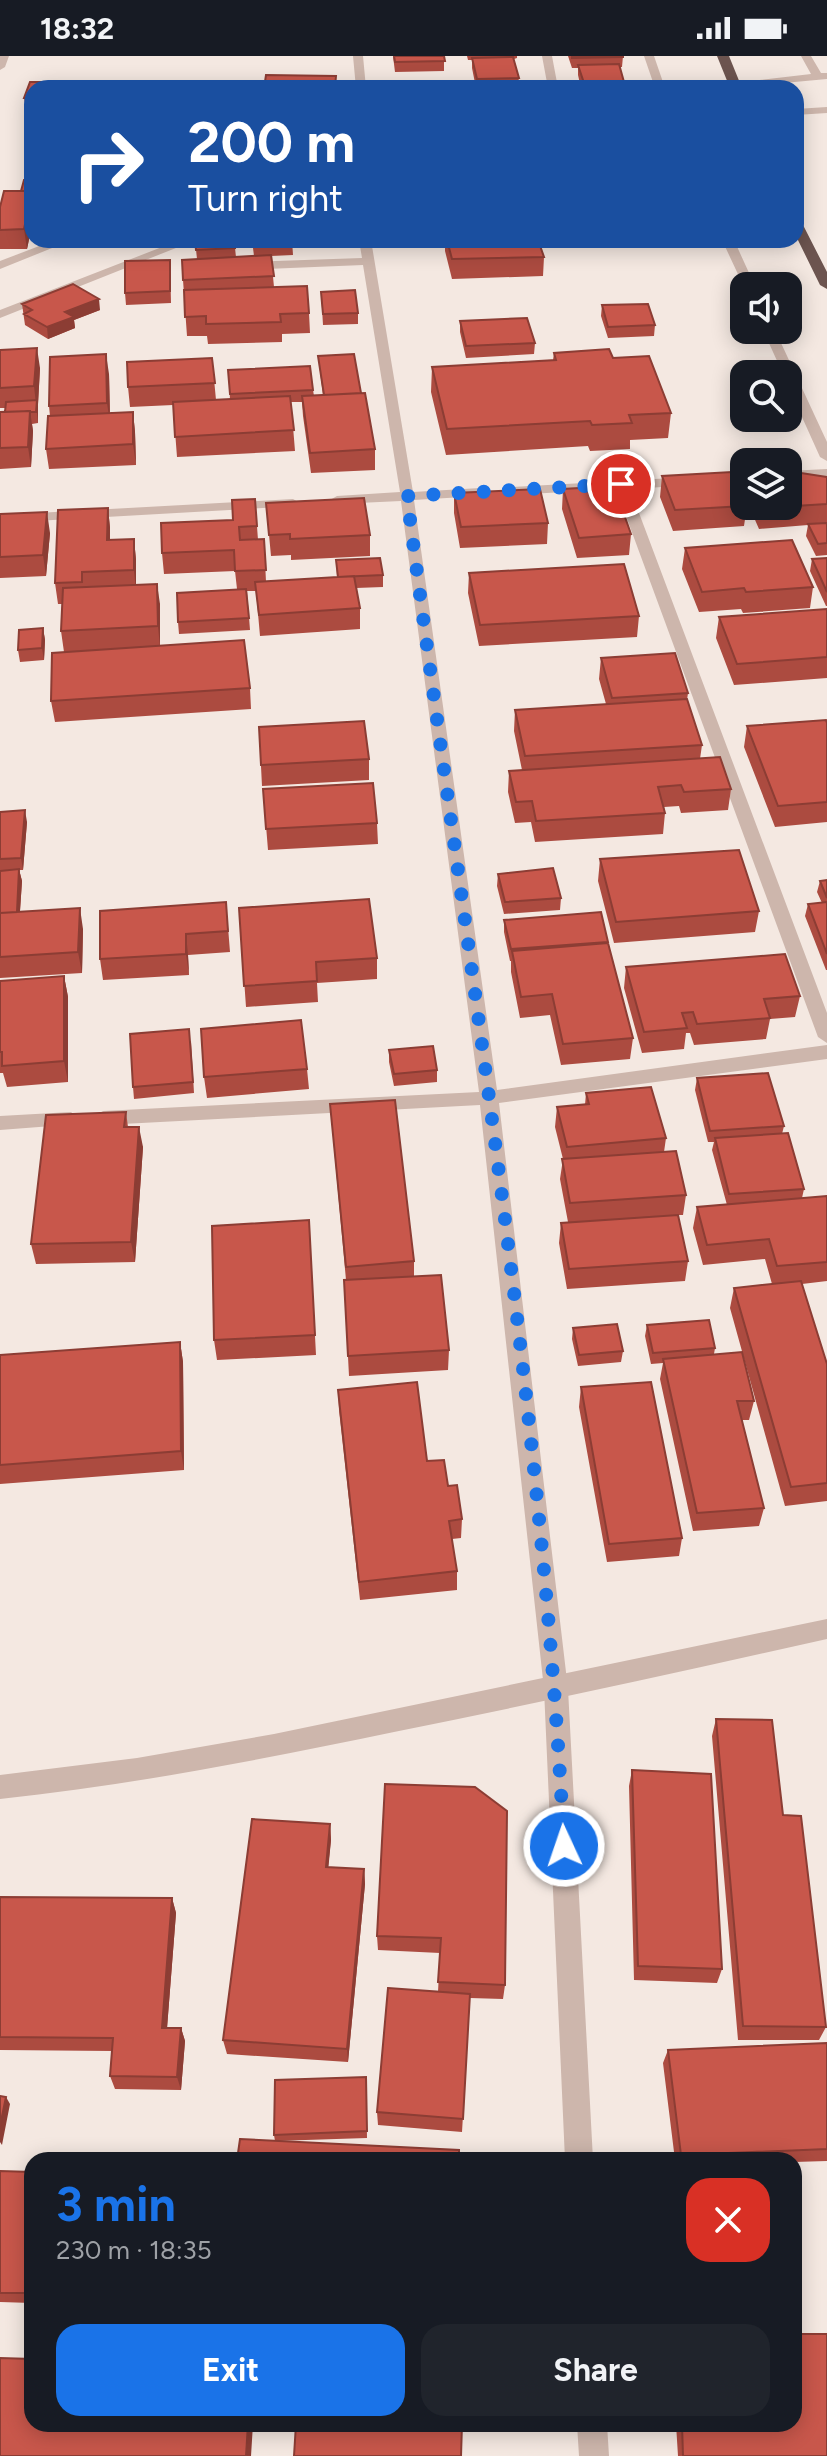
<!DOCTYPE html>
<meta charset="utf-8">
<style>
body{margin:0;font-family:Figtree,sans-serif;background:#20242c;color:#f1f3f6;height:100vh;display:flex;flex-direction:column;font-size:30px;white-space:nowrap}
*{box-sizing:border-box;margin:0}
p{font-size:26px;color:#9ea1a6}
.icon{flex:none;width:44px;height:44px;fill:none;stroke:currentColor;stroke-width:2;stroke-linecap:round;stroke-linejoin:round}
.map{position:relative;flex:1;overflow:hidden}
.details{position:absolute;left:24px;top:2096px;width:778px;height:280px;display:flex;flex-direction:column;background:#171b24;border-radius:24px;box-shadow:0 4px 20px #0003}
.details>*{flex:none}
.hud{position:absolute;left:24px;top:24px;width:780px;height:168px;border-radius:24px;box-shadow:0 4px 20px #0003;background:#1a4fa0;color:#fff;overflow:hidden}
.controls{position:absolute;left:730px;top:216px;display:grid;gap:16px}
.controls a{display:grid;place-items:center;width:72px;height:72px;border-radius:16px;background:#171b24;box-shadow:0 4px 20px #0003;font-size:40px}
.pin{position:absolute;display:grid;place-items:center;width:68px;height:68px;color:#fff;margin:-34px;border:4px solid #fff;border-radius:50%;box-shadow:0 2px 8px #0007}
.me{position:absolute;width:88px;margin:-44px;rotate:357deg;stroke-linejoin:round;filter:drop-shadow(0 0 6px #0008)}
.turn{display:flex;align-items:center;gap:28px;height:168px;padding:0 32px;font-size:36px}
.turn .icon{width:104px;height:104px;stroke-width:2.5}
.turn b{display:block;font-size:56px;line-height:68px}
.round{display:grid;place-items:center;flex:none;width:84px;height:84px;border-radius:24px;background:#20242c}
.headline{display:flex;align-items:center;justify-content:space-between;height:136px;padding:0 32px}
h1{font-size:48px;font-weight:700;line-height:60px;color:#1a73e8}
.button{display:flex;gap:16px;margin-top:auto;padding:16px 32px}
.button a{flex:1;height:92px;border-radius:24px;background:#1a73e8;color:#fff;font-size:32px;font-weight:700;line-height:92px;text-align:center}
.button a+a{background:#20242c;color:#f1f3f6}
.status{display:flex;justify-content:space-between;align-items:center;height:56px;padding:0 40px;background:#171b24;direction:ltr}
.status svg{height:22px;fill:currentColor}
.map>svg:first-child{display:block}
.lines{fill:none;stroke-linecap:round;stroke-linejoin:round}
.minor{fill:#cdb6ac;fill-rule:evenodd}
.tertiary{fill:#cdb6ac;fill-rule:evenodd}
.trunk{fill:#6c544f;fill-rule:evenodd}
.wall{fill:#ac4b40}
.shaded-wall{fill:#8c3d34}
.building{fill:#c8574b;stroke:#8c3d34;stroke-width:2}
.route{stroke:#1a73e8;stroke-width:14;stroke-dasharray:0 25.2}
</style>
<div class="status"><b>18:32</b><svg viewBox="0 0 49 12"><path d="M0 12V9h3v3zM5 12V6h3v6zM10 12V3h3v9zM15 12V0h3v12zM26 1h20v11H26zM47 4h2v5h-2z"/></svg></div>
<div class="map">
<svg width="827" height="2400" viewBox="0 0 827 2400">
<rect width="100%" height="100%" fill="#f4e8e1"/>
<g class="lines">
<path class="minor" d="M353,0H363L366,32H356Z
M542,0H552L558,32H548Z
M644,0H654L665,32H655Z
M801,0H811L821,17H827V23L730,32H691L811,18Z
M827,51V57L796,59V53Z
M55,184H72L0,213V205Z
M180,184H196L0,262V254Z
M359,184H371L413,436L480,432L487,436L480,440L414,444L497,1034L827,989V1003L499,1047L568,1633L593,2104H565L544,1633L480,1049L103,1069L94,1062L103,1055L479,1036L401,445L337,448L330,444L337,440L400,436L363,209L244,214L238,210L244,206L362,202Z
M722,184H734L755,230L744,231Z
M763,274H775L827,386V405L820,401L788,330V318H783Z
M827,413V421L788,423V415Z
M744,418V426L630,433L827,957V987L818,981L616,433L512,439L505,435L512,431Z
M293,443L300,447L298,450L0,467V459Z
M71,1056L80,1063L78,1068L0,1074V1060Z
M577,2368H607L609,2400H579Z"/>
<path class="tertiary" d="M0,0H9L5,11L0,14Z
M827,1563V1583C683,1615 539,1647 394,1676C264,1703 133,1729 0,1743V1719L137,1702L274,1678Z"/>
<path class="trunk" d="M717,0H729L742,32H730Z
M796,163L802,167L827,216V233L820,229L796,180Z"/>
</g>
<path class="wall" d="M393,0H444V15L395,16Z
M467,0H517V2L514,3L519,22L518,27L529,32H476L472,12V4H468Z
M568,0H623L622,11H619L624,26V32H581L578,19V12H572Z
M32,32V53H26L24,42Z
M32,103V169L27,193H0V151L21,135L27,124L26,119Z
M195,184L235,192L236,201L254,200L252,184H292L293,199L271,200L274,231L309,257L310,277L282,278V286L208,288L207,280H187L183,224L197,203Z
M441,184H538L544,201L543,220L452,223L445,195V188H442Z
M170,204L171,247L126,249L125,237Z
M321,236L358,257V268L323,269Z
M22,248L100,254L74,264L75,272L48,283L25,269Z
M602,249L655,269L654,280L608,282L601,260Z
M460,265L535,287L534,298L466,302L460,276Z
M0,294L40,312L38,348V367L32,368L33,375L31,411L0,413V356H5V352H0Z
M554,297L613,302L671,357L668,382L630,384V393L590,395L588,390L446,399L431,336L432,311L553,304Z
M318,300L361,337L375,393V414L311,417L303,360L302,346H291L295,395L177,401L173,349L130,351L128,331L212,302L216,344L230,343L228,314L313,334L314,340L323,339Z
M109,318L110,357L133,356L135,376L136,409L49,413L46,393L50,360L49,350Z
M662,420L747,450L744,470L673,475L660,441Z
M827,421V499L816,500L806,480L808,469L759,473L749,450H788Z
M563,433L631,478L629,499L577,502L562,453Z
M454,437L548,467L547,488L460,492L454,457Z
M255,443L258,484L264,483L266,526L337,521L336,504L383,519V531L356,532L360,552V573L260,580L256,535H247L250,574L179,578L178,566L237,533L235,515L164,518L162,497L233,464Z
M266,447L370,479V500L291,504V499L271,500Z
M108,452L110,472V484L134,483L136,504V529L160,548V590L250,632L251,653L55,666L51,645L64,596L61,575L62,548H58L55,527Z
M0,458L50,477L46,520L0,522Z
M685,492L813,531L810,552L743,557L741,553L699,556L682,513Z
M827,502V550H826L810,515L812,503Z
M469,517L639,560L637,581L479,590L468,537Z
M827,553V622L734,629L716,582L719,561Z
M43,572L45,584L44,604L20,606L18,594Z
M601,602L688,637L687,644L702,689L700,703L731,733L728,754L681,757L679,750L664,751L665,757L663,778L535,786L531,766L515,767L508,736L509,715L522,714L514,675L515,654L606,648L599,623Z
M827,667V766L775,771L744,691L747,670Z
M259,671L369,703V724L262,730Z
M263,733L377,767L378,788L268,794Z
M0,756L27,766L23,814H19L22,825L20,855L83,873L82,917L0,922Z
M600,803L759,855L755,876L614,887L598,825Z
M498,818L561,842L560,854L504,858L497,830Z
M827,824V914H826L805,860L808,848L822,847L817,836L820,825Z
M226,846L230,896L188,899L189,919L103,924L100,903Z
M239,852L377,902V923L317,927L318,946L246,951Z
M504,864L608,886L633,982L630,1003L561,1009L550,959L520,962L511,916V905H510L504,876Z
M626,911L800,940L795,961L770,963L766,983L694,989L690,977H686L684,993L642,997L624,932Z
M64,920L68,941V1026L7,1031L3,1017H0V925Z
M191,985L194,1037L134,1043L133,1031Z
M389,994L437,1014V1026L394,1030L389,1006Z
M307,1013L309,1033L207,1042L204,1021Z
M697,1022L784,1070L782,1078L804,1133L802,1142L827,1140V1225L802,1228L827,1308V1445L785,1450L730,1252L734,1232L772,1228L765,1203L703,1209L693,1172L697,1151L727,1149L712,1094L714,1086H708L695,1034Z
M586,1037L666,1082L664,1096L686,1139L683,1159H678L688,1205L685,1225L567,1233L559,1187L561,1167L568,1166L560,1123L563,1103L555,1071L557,1051L585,1049Z
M330,1048L414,1205V1221L449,1294L448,1314L349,1320L344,1224H346Z
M126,1056L128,1071L143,1091L135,1206L36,1208L31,1188Z
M309,1164L316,1299L217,1304L214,1284Z
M647,1269L715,1292L714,1298L754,1345L749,1364H742L764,1452L759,1470L693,1475L660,1323L663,1307L651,1308L645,1280Z
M573,1272L623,1295L621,1306L578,1310L572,1283Z
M180,1286L183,1306L184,1414L0,1428V1299Z
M581,1331L682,1482L679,1500L607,1506L579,1351Z
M338,1334L427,1405L448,1430L462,1463L461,1482L452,1483L457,1515V1534L360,1544L339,1354Z
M716,1663L783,1759L826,1971L819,1984H738L712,1680Z
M632,1714L722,1913L717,1927L634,1924L629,1730Z
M385,1728L505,1929L503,1943L470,1942L462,2076L378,2069L377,2056L438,1936L440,1897L378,1894L377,1880Z
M330,1768L331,1784L328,1811L364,1813L365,1828L348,2006L227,1998L223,1984Z
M0,1841L172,1842L176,1857L167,1972H181L185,1985L181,2034L115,2033L110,2020L112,1995L0,1994Z
M827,1987V2105L794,2106V2104H675L663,2007L668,1994Z
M366,2021L367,2082L275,2085L274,2079Z
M0,2115L32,2116V2247L0,2246Z
M676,2368H794L827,2400H678Z"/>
<path class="shaded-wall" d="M29,150L32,169L27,193L24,173Z
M99,243L100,254L74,264L75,272L48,283L47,271L65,256Z
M37,292L40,312L38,348V367L34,330Z
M106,298L109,318L110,367L107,347Z
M30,355L33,375L31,411L28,391Z
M133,356L135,376L136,409L133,388Z
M108,452L110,472V505L107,484Z
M47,456L50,477L46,520L43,499Z
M134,483L136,504V535L134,514Z
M157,528L160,548V591L158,570Z
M43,572L45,584L44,604L42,592Z
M25,754L27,766L23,814L21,802Z
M19,813L22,825L19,869L17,857Z
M80,852L83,873L82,917L78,896Z
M186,878L188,899L189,919L186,898Z
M64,920L68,941V1026L64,1005Z
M139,1071L143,1091L135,1206L131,1186Z
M180,1286L183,1306L184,1414L181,1395Z
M330,1768L331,1784L327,1826L326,1811Z
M364,1813L365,1828L348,2006L347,1993Z
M172,1842L176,1857L166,1985L162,1972Z
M181,1972L185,1985L181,2034L177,2021Z
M6,2041L10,2048L2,2089L0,2086V2070Z
M248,2368H253L251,2400H246Z"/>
<path class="building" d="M394,0H444L445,5L395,6Z
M572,0H623V1L572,2Z
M513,1L519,22L477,23L472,2Z
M619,8L624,26L584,27L578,9Z
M266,19L336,20L335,31L264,32Z
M86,25H127L125,32H85Z
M30,26H79L78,32H32V42H24Z
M528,27L529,32H477L476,28Z
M31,103H32V119H26Z
M24,124H32V135H21Z
M4,135H32V150H29L24,173L0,174V151Z
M195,184H234L235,192L196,194Z
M253,184H292V188L253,190Z
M447,184H538L544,201L452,203Z
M271,199L274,220L183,224L182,204Z
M170,204V235L125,237V205Z
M73,228L99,243L65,256L74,261L47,271L24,258L32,254L22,248Z
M307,230L309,257L280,258L281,266L206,268V260L185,261L184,234Z
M355,234L358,257L323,258L321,236Z
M648,248L655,269L608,271L602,249Z
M527,262L535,287L466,290L460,265Z
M37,292L34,330L0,332V294Z
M609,293L613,302L649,300L671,357L629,359L632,367L592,369L590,365L447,373L432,311L556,304L554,297Z
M106,298L107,347L49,350L50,301Z
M354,298L361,337L324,339L318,300Z
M212,302L215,327L128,331L127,306Z
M310,310L313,334L230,338L228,314Z
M365,337L375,393L310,397L302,340Z
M290,340L294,374L175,381L173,346Z
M37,344L36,356H30V355L5,356L6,346Z
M30,355L28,391L0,392V356Z
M133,356V388L46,393L48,360Z
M788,415L827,421V448L762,452L761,450H788Z
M732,416L744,443V450L675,454L662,420Z
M614,430L631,478L579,482L563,433Z
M540,433L548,467L461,471L454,437Z
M364,442L370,479L290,483V478L269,479L266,447Z
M255,443L257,470L239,471L240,484L264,483L266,514L235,515L234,494L162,497L161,467L233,464L232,444Z
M108,452L107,484L134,483V514L82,516V526L55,527L58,454Z
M47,456L43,499L0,501V458Z
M827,467V487L818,488L808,468Z
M792,484L813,531L746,536L744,532L702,536L685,492Z
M380,502L383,519L338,521L336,504Z
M827,502V536L812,503Z
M624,508L639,560L480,569L469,517Z
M354,520L360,552L259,559L255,526Z
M157,528L158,570L61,575L63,532Z
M246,533L249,562L178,566L177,537Z
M827,553V601L737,608L719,561Z
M43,572L42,592L18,594L19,574Z
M244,584L250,632L51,645L52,597Z
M675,597L688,637L612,642L601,602Z
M687,643L702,689L525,700L515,654Z
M826,664L827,667V746L778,750L747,670Z
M364,665L369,703L261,709L259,671Z
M720,701L731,733L684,736L681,729L658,731L665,757L536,765L532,745L516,746L509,715Z
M373,727L377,767L266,773L263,733Z
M25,754L21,802L0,803V756Z
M739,794L759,855L616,866L600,803Z
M553,812L561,842L505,846L498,818Z
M19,813L17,856L0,857V815Z
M827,824V842L820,825Z
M369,843L377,902L316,906L317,925L244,930L239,852Z
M226,846L228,875L186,878V898L100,903V855Z
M827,846V898L808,848Z
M80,852L78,896L0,901V857Z
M601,856L608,886L511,893L504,864Z
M608,887L633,982L563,988L552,938L521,941L512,895Z
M785,898L800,940L764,943L770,962L697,968L693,956L682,957L687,972L644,976L626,911Z
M64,920V1005L2,1010V996H0V925Z
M301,964L307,1013L204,1021L201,973Z
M189,973L193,1026L133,1031L130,978Z
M433,990L437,1014L394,1018L389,994Z
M768,1017L784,1070L710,1075L697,1022Z
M651,1031L666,1082L567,1091L557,1051L589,1048L586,1037Z
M395,1044L414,1205L346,1211L330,1048Z
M126,1056L124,1071H139L131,1186L31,1188L46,1059Z
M788,1077L804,1133L729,1138L715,1082Z
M676,1095L686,1139L570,1147L562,1103Z
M827,1140V1206L777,1210L769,1183L707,1189L697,1151Z
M678,1159L688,1205L569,1213L561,1167Z
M309,1164L315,1279L214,1284L212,1170Z
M441,1219L449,1294L348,1300L344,1224Z
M801,1225L827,1308V1427L791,1431L734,1232Z
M709,1264L715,1292L653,1297L647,1269Z
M617,1268L623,1295L579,1299L573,1272Z
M180,1286L181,1395L0,1409V1299Z
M742,1296L754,1345H737L764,1452L697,1457L663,1303Z
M417,1326L427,1405L444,1404L448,1430L457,1429L462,1463L449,1465L457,1515L359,1526L338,1334Z
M651,1326L682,1482L609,1488L581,1331Z
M716,1663L772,1664L783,1759L801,1760L826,1971L743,1970Z
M632,1714L711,1718L722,1913L638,1910Z
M385,1728L475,1731L507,1755L505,1929L438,1926L441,1882L377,1880Z
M252,1763L330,1768L326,1811L364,1813L347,1993L223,1984Z
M0,1841L172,1842L162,1972H181L177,2021L110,2020L113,1982L0,1981Z
M388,1932L470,1938L463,2063L377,2056Z
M827,1987V2093L681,2099L668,1994Z
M366,2021L367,2075L274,2079L275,2024Z
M0,2040L6,2041L0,2070Z
M240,2083L459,2094V2104H237Z
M0,2115L32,2116V2237H0Z
M794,2278H827V2400H683L682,2368H794Z
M0,2302L32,2303V2368H248L246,2400H0Z
M296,2368H462L461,2400H294Z"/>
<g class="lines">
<path class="route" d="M564,1790C541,1338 465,889 407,440L621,428"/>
</g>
</svg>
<div class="controls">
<a><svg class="icon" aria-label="sound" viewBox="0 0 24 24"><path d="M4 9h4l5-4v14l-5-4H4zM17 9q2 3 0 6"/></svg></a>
<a><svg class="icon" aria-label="search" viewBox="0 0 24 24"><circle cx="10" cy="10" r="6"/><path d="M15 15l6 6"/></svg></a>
<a><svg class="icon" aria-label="layers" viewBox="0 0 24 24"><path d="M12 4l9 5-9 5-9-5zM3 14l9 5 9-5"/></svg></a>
</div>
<div class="pin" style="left:621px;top:428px;background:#d93025"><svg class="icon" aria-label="arrive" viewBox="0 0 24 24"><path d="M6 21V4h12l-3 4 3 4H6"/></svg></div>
<svg class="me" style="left:564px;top:1790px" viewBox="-20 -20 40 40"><circle r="17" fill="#1a73e8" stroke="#fff" stroke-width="3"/><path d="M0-11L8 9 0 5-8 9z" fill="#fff"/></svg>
<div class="hud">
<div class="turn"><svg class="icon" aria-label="right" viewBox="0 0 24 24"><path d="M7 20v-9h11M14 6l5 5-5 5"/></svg><div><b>200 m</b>Turn right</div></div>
</div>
<section class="details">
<div class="headline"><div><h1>3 min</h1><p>230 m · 18:35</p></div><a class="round" style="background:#d93025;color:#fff"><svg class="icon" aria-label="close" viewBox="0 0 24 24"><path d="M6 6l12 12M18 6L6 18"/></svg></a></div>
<div class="button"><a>Exit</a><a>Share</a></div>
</section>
</div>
